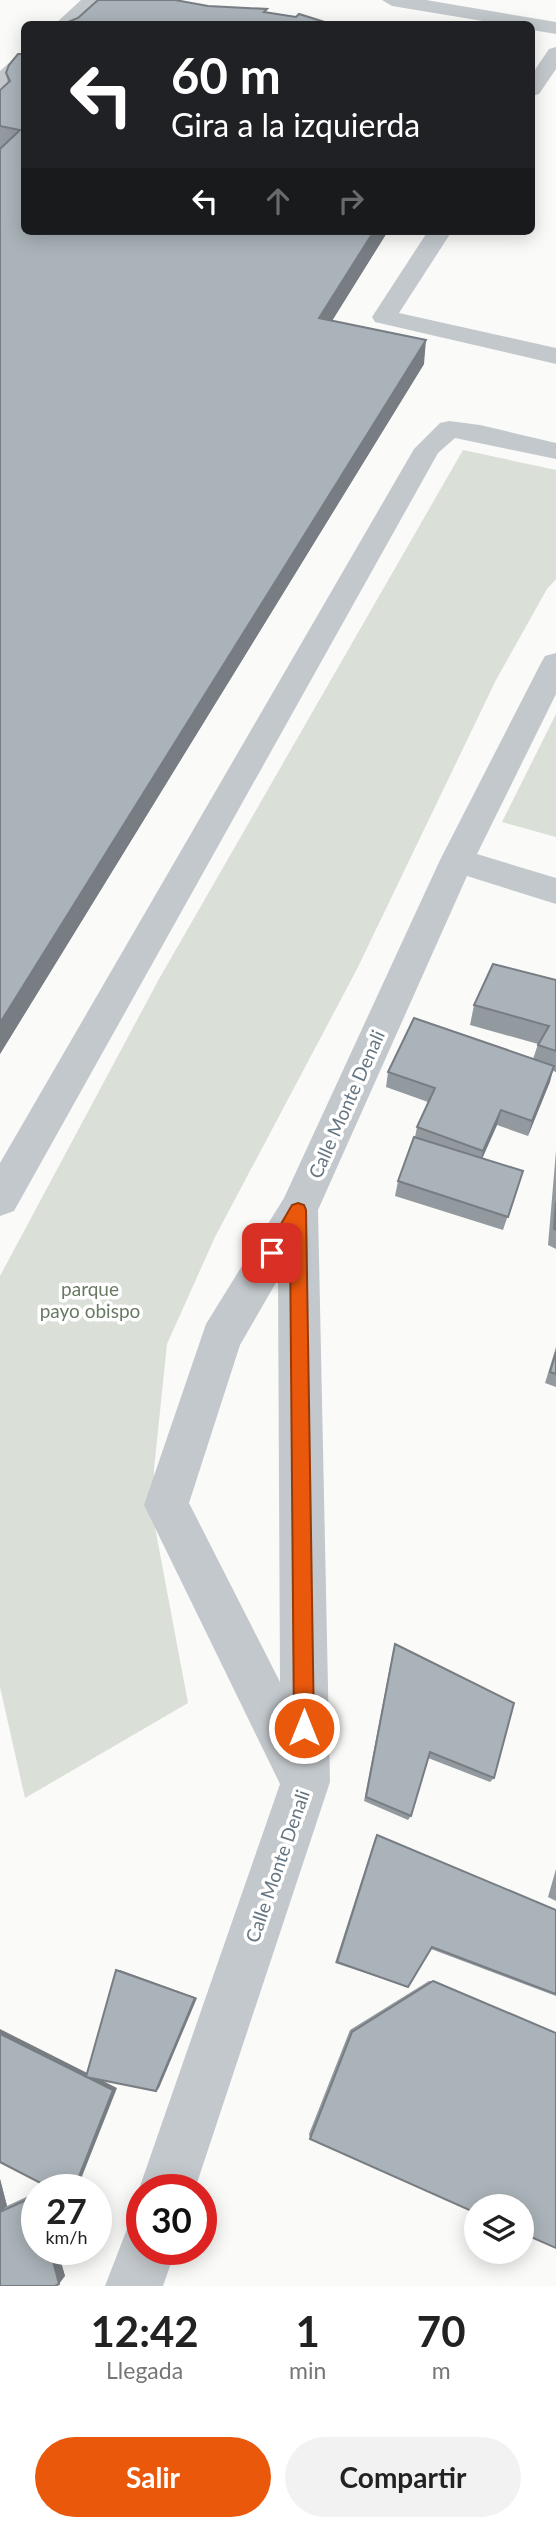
<!DOCTYPE html>
<html lang="es">
<style>
body{margin:0;font-family:Lato,sans-serif;background:#f2f2f2;color:#222;height:100vh;display:flex;flex-direction:column;font-size:26px;white-space:nowrap}
*{box-sizing:border-box;margin:0}
p{font-size:23px;color:#767676}
.icon{flex:none;width:38px;height:38px;fill:none;stroke:currentColor;stroke-width:2;stroke-linecap:round;stroke-linejoin:round}
.map{position:relative;height:2286px;overflow:hidden}
.sheet{display:flex;flex-direction:column;background:#fff;flex:1}
.sheet>*{flex:none}
.top-card{position:absolute;left:21px;top:21px;width:514px;height:214px;border-radius:10px;box-shadow:0 4px 18px #0003;background:#202124;color:#fff;overflow:hidden}
.fabs{position:absolute;left:464px;top:2194px;display:grid;gap:14px}
.fabs a{display:grid;place-items:center;width:70px;height:70px;border-radius:50%;background:#fff;box-shadow:0 4px 18px #0003;font-size:35px}
.speed{position:absolute;left:21px;top:2174px;display:flex;gap:14px;font-size:35px;font-weight:700;text-align:center}
.speed>*{display:grid;place-content:center;width:91px;height:91px;border-radius:50%;background:#fff;box-shadow:0 4px 18px #0003;line-height:1}
.speed small{font-size:18px;font-weight:400}
.speed .limit{border:10px solid #d22;background:#fff;color:#111}
.pin{position:absolute;display:grid;place-items:center;width:60px;height:60px;color:#fff;margin:-30px;border-radius:14px;box-shadow:0 4px 10px #0006}
.me{position:absolute;width:77px;margin:-38px;rotate:0deg;stroke-linejoin:round;filter:drop-shadow(0 0 5px #0008)}
.turn{display:flex;align-items:center;gap:24px;height:147px;padding:0 35px;font-size:32px}
.turn .icon{width:91px;height:91px;stroke-width:2.5}
.turn b{display:block;font-size:49px;line-height:60px}
.lanes{display:flex;align-items:center;height:66px;padding:0 35px;background:#0003;justify-content:center;gap:35px;direction:ltr}
.lanes .off{opacity:.35}
.eta{display:flex;justify-content:space-evenly;align-items:center;height:119px;text-align:center}
.eta b{font-size:42px;font-weight:700;line-height:49px}
.button{display:flex;gap:14px;margin-top:auto;padding:14px 35px}
.button a{flex:1;height:80px;border-radius:42px;background:#ea580c;color:#fff;font-size:28px;font-weight:700;line-height:80px;text-align:center}
.button a+a{background:#f2f2f2;color:#222}
.map>svg:first-child{display:block}
.green{fill:#dadfd7}
.lines{fill:none;stroke-linecap:round;stroke-linejoin:round}
.minor{fill:#c3c8cc;fill-rule:evenodd}
.wall{fill:#929a9f}
.shaded-wall{fill:#777d82}
.building{fill:#aab3b9;stroke:#777d82;stroke-width:2}
.route{fill:#ea580c;stroke:#983908;stroke-width:2}
.labels{text-anchor:middle;dominant-baseline:central;stroke-width:7;stroke-linejoin:round;paint-order:stroke}
.street-label{font-size:19px;fill:#657683;stroke:#fff}
.park-label{font-size:19px;fill:#687a64;stroke:#fff}
</style>
<div class="map">
<svg width="556" height="2286" viewBox="0 0 556 2286">
<rect width="100%" height="100%" fill="#fafaf8"/>
<path class="green" d="M463,450L556,470V579L547,589L496,680L357,969L215,1237L167,1344L154,1469V1522L188,1703L25,1798L0,1687V1276L159,979Z
M556,714V837L502,822Z"/>
<g class="lines">
<path class="minor" d="M81,0H103L76,24H55Z
M382,0H426L556,22V34L532,30V24H501L392,6Z
M556,47V69L539,94L532,96V74L549,49Z
M24,54V71L7,86L0,88V71L17,56Z
M428,231H452L399,313L556,348V364L375,322L372,317Z
M449,421L480,425L556,443V459L455,438L438,453L14,1211L0,1216V1163L414,449L440,423Z
M556,653V694L477,854L556,878V904L467,876L318,1210L330,1782L195,2189H142V2196L139,2189L280,1784L144,1505L206,1324L284,1198L440,860L541,663L545,656ZM278,1279L280,1682L189,1503L240,1345Z
M142,2223V2249H176L163,2286H105L127,2229Z"/>
</g>
<path class="wall" d="M6,73L388,231L332,320L424,364L0,1054V90L8,83Z
M556,980V1072L553,1071L528,1136L497,1125L482,1158L523,1171L503,1230L395,1196L398,1181L415,1137L417,1127L428,1102L386,1087L388,1072L533,1059L538,1044L470,1025L474,1005Z
M556,1151V1249L548,1245Z
M556,1347V1387L545,1383Z
M395,1644L494,1778L490,1782L428,1758L411,1816L408,1820L364,1801L393,1651Z
M377,1835L556,1910V1996L431,1949L408,1987L335,1963L375,1838Z
M556,1869V1901L548,1897Z
M429,1981H433L310,2139L309,2134L350,2030Z
M0,2179L7,2206L37,2192V2249H57L65,2276L0,2286Z"/>
<path class="shaded-wall" d="M374,231H388L319,342V318Z
M426,340L424,364L0,1054V1023Z
M554,1066L550,1082L528,1136L532,1121Z
M501,1110L497,1125L479,1166L483,1151Z
M116,1970H120L197,1998L159,2088L156,2091Z
M0,2029L117,2088L77,2189H74L0,2034Z
M0,2179L7,2206L0,2212Z
M50,2249H57L65,2276L59,2284Z"/>
<path class="building" d="M98,0H175L208,6L267,9L264,12L296,17L299,14L331,24H63L78,18Z
M18,54H24V231H374L319,318L426,340L0,1023V149L20,130L0,126V90L10,81L6,73L9,65Z
M493,964L556,980V1051L538,1045L549,1026L474,1005Z
M414,1018L554,1066L532,1121L501,1110L483,1151L417,1127L435,1088L388,1072Z
M414,1137L523,1171L508,1217L398,1181Z
M556,1202V1230L554,1229Z
M556,1352V1374L550,1372Z
M395,1644L514,1703L494,1778L430,1752L411,1816L366,1797Z
M377,1835L556,1910V1994L432,1947L408,1987L337,1962Z
M116,1970L195,1998L156,2091L86,2077Z
M433,1981L556,2033V2248L522,2233V2207H476V2213L310,2139L352,2032Z
M0,2034L113,2090L74,2189H52L0,2162Z
M35,2196L37,2202V2249H50L59,2284L55,2286H0V2211V2212Z"/>
<path class="route" d="M298,1203L304,1205L306,1210L314,1728L311,1735L304,1738L297,1735L294,1728L290,1238L278,1258L272,1260L266,1258L264,1253L292,1205Z"/>
<g class="labels">
<g class="street-label">
<text transform="translate(346 1104) rotate(-66)">Calle Monte Denali</text>
<text transform="translate(277 1866) rotate(-71)">Calle Monte Denali</text>
</g>
<g class="park-label">
<text x="90" y="1288">parque<tspan x="90" dy="22">payo obispo</tspan></text>
</g>
</g>
</svg>
<div class="fabs">
<a><svg class="icon" aria-label="layers" viewBox="0 0 24 24"><path d="M12 4l9 5-9 5-9-5zM3 14l9 5 9-5"/></svg></a>
</div>
<div class="speed"><div>27<small>km/h</small></div><div class="limit">30</div></div>
<div class="pin" style="left:272px;top:1253px;background:#d93025"><svg class="icon" aria-label="arrive" viewBox="0 0 24 24"><path d="M6 21V4h12l-3 4 3 4H6"/></svg></div>
<svg class="me" style="left:304px;top:1728px" viewBox="-20 -20 40 40"><circle r="17" fill="#ea580c" stroke="#fff" stroke-width="3"/><path d="M0-11L8 9 0 5-8 9z" fill="#fff"/></svg>
<div class="top-card">
<div class="turn"><svg class="icon" aria-label="left" viewBox="0 0 24 24"><path d="M17 20v-9H6M10 6l-5 5 5 5"/></svg><div><b>60 m</b>Gira a la izquierda</div></div>
<div class="lanes"><svg class="icon" aria-label="left" viewBox="0 0 24 24"><path d="M17 20v-9H6M10 6l-5 5 5 5"/></svg><svg class="icon off" aria-label="ahead" viewBox="0 0 24 24"><path d="M12 20V5M6 11l6-6 6 6"/></svg><svg class="icon off" aria-label="right" viewBox="0 0 24 24"><path d="M7 20v-9h11M14 6l5 5-5 5"/></svg></div>
</div>
</div>
<section class="sheet">
<div class="eta">
<div><b>12:42</b><p>Llegada</p></div>
<div><b>1</b><p>min</p></div>
<div><b>70</b><p>m</p></div>
</div>
<div class="button"><a>Salir</a><a>Compartir</a></div>
</section>
